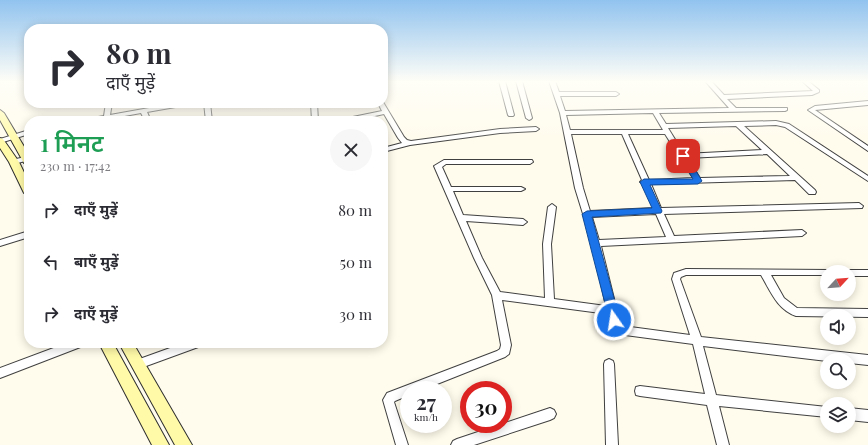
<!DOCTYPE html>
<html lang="hi">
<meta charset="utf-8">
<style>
body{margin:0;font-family:"Playfair Display","Noto Sans Devanagari",serif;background:#f7f7f7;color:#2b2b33;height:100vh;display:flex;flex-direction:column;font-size:15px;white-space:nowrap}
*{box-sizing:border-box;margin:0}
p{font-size:13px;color:#7c7c81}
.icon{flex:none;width:22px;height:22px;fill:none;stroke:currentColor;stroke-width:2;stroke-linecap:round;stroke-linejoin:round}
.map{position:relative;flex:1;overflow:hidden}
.details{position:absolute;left:24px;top:116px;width:364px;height:232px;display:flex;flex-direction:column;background:#fff;border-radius:16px;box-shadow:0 2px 10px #0003}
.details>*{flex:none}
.top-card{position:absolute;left:24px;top:24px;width:364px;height:84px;border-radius:16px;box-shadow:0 2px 10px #0003;background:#fff;color:#2b2b33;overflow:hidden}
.needle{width:26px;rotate:64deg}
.fabs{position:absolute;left:820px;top:265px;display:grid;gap:8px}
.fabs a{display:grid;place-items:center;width:36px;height:36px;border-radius:50%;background:#fff;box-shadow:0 2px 10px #0003;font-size:20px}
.speed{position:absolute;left:400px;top:381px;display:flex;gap:8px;font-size:20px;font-weight:700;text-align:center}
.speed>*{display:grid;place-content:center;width:52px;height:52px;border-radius:50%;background:#fff;box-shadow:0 2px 10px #0003;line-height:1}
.speed small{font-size:10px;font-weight:400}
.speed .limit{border:6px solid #d22;background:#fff;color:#111}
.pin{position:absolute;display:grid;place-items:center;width:34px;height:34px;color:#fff;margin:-17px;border-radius:8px;box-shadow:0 2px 6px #0006}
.me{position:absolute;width:44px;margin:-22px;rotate:347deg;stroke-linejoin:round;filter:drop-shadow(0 0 3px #0008)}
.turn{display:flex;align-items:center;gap:14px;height:84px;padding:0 16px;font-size:18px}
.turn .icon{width:52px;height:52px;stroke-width:2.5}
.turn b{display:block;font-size:28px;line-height:34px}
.round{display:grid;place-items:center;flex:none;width:42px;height:42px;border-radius:21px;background:#f7f7f7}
.head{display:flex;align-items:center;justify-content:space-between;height:68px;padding:0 16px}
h1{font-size:24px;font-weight:600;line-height:30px;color:#1e9e55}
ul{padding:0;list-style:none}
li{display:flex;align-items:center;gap:12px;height:52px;padding:0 16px}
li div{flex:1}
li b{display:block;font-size:15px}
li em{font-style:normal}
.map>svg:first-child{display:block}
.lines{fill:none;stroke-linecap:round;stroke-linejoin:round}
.minor-casing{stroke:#404040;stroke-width:2}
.secondary-casing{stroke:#2f2f2f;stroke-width:2}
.minor{fill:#fff;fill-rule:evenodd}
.secondary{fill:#fffaa8;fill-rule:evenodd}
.route{fill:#1a73e8;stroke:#114b97}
</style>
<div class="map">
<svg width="868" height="445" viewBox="0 0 868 445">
<rect width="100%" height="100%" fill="#fffced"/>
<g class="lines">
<defs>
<path id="minor" d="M499,81H505L514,115L513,116H509L508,115Z
M516,81H522L532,118L531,119L529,120L526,118Z
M549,81H555L559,92H616L619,94L616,96H560L565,111L729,108L705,81H711L724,95L813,91L802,81H808L819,90V92L812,95L727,99L736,108H787V110L785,111L659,113L666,124L776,121L789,124L868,176V181L785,127L776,125L744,126L815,190L816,192L815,194H809L795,180L651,184L661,208L859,203L863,206L862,208L664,214L674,236L802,230L806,233L802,236L601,246L619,319L623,326L690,335L672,279L674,273L686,269L830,270L831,272H827V275H771L784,298L797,308L868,309V317L796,316C777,309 771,292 761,275H686L681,277L680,279L701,337L868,355V365L849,363V360L827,361L703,346L716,395L827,407V417L719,406L729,445H717L707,405L640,396L636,395L635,391L636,387L640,386L705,394L693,344L625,335C615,332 610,325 608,314L502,300L511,345L509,354L505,357L422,390H409V395L395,401L394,402L408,445H396L383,400L387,393L497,351L500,349L501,345L492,295L474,258L434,166L444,160H532L533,162L530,164H446L442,167L451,187H521L525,189L521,191H453L463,215L523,219L527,222L523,225L466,221L482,258L500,292L545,298L543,244L548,207L552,204L556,207L551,244L554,299L606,306L592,243L575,188L560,113ZM653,113L663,130H570L566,115ZM736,126L762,150L684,154L668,128ZM571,134H622L642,180L640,182L643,184L654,208L590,211L583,188ZM628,134H665L693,178L649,180ZM767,154L790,176L700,178L687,158ZM656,214L666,237L599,240L592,217Z
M868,101V105L815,110L868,146V151L808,110L815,106Z
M383,102L404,137L407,140L411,141L500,129L536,127L539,129L536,131L500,133L410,145L383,152V148L402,143L398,138L384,114L352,121H340L343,119L382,111L378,103H383Z
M106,103H112L110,115L177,103H190L187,105L147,112L151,121H145L141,113L97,121H84L87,119L104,116Z
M204,103H210L212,121H206Z
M311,103H317L318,121H312Z
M29,130V134L0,143V139Z
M29,156V160L14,164L11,162L12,160Z
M29,231V237L0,246V240Z
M849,270H868V276H849V272H845Z
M67,343H84L83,346L0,378V368Z
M184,343H202L201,346L138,369L134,367L133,364L134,361Z
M609,359L613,361L614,364L618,445H606L604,364L605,361Z
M550,408L554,410L556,414L554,418L550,420L474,445H451L453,441L457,439Z
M849,408L868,410V422L849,420Z"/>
<path id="secondary" d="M0,110L4,113L29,155V166L24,163L0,120Z
M0,138L3,139L19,162L29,183V196L24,193L9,162L0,148Z
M99,343H113L169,445H152Z
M119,343H133L192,445H175Z"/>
</defs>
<use href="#minor" class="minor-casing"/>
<use href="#secondary" class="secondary-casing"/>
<use href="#minor" class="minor"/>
<use href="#secondary" class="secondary"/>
</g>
<linearGradient id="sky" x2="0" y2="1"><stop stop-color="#91c3ef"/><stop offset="0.57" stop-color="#fffef7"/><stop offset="1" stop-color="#fffef7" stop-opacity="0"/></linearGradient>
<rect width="868" height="143" fill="url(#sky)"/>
<path class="route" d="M683,153L686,154L702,181L698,184L650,185L662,211L661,213L592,217L620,320L618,323L614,325L610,323L582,214L587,211L652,208L640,182L644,179H693L679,156Z"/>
</svg>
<div class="fabs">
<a><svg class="needle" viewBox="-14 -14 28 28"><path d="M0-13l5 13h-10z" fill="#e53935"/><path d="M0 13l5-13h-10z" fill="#7c7c81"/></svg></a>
<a><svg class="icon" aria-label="sound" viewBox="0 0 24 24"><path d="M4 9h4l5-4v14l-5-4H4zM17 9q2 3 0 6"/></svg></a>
<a><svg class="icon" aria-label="search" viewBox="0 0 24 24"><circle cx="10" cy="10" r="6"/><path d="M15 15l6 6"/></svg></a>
<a><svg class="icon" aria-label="layers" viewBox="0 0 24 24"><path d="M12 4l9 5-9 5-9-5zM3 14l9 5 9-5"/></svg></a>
</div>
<div class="speed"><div>27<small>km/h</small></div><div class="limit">30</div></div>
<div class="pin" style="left:683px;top:156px;background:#d93025"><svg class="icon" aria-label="arrive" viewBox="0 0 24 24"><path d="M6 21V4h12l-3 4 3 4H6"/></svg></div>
<svg class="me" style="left:614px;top:320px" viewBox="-20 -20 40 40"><circle r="17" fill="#1a73e8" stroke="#fff" stroke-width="3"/><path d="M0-11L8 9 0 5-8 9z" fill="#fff"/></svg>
<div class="top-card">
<div class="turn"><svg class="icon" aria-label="right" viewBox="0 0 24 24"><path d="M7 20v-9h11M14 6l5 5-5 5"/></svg><div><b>80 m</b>दाएँ मुड़ें</div></div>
</div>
<section class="details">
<div class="head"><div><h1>1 मिनट</h1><p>230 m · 17:42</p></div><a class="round"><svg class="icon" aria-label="close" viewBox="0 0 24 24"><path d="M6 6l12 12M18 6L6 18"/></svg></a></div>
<ul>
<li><svg class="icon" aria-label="right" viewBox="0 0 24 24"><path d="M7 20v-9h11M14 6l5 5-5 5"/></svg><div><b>दाएँ मुड़ें</b></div><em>80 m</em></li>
<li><svg class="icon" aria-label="left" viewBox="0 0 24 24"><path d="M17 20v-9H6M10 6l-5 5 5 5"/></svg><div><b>बाएँ मुड़ें</b></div><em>50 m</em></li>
<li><svg class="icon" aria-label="right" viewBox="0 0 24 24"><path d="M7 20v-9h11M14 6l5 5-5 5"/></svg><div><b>दाएँ मुड़ें</b></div><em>30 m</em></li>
</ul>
</section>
</div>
